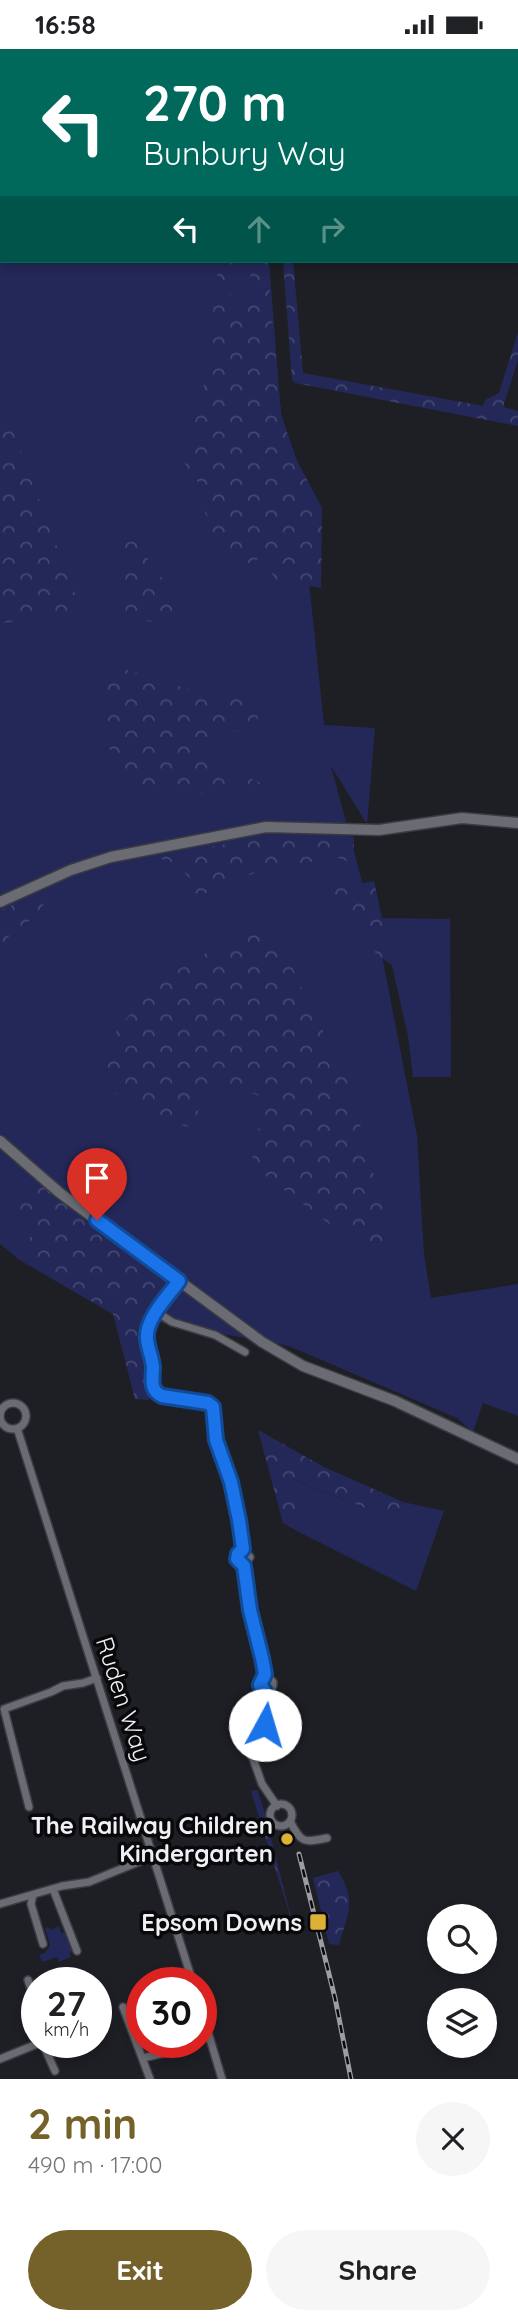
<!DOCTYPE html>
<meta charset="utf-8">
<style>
body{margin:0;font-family:Quicksand,sans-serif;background:#f6f6f6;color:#202124;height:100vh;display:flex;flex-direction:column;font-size:26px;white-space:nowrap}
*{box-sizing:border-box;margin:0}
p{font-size:23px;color:#757577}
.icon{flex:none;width:38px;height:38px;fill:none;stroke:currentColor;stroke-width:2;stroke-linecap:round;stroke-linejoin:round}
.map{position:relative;height:2030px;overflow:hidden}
.details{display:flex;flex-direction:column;background:#fff;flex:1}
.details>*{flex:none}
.banner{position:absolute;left:0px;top:0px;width:518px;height:214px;box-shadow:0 4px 10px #0003;background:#00695c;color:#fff;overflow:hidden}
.fabs{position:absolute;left:427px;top:1855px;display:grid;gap:14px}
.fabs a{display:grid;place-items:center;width:70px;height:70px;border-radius:50%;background:#fff;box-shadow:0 4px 10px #0003;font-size:35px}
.speed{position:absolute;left:21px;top:1918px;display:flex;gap:14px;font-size:35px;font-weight:700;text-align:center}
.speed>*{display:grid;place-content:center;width:91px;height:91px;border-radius:50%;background:#fff;box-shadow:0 4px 10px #0003;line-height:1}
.speed small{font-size:18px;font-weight:400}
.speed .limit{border:10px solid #d22;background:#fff;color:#111}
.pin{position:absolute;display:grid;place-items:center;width:60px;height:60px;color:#fff;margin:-72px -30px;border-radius:50% 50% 50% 0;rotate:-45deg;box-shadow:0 0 7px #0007}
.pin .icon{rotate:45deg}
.me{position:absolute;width:77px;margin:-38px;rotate:6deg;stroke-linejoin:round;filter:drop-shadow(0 0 5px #0008)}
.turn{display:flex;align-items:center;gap:24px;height:147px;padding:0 28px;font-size:32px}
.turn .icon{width:91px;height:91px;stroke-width:2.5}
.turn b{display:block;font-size:49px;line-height:60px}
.lanes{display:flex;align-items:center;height:66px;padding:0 28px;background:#0003;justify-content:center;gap:35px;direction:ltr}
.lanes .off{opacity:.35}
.round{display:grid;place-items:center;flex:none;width:74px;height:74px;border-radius:37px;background:#f6f6f6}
.overview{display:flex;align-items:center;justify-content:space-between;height:119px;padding:0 28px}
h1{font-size:42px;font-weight:700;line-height:52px;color:#75622b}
.action{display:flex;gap:14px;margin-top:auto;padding:14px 28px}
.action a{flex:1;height:80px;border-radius:42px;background:#75622b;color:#fff;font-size:28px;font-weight:700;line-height:80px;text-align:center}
.action a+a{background:#f6f6f6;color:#202124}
.status{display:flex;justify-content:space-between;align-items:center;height:49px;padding:0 35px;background:#fff;direction:ltr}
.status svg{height:19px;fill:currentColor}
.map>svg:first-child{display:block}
.green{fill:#242858}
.forest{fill:url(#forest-crowns)}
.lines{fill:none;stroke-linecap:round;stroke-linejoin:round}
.minor-casing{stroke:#3b3c41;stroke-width:10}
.tertiary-casing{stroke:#3b3c41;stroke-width:12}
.secondary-casing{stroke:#3b3c41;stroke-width:13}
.minor{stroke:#6a6b73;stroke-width:7}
.tertiary{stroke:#6a6b73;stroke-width:9}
.secondary{stroke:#6a6b73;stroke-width:10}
.rail-casing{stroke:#9c9da2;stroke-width:5}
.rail{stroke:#09090c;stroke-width:2.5;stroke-dasharray:8;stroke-linecap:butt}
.route-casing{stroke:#114b97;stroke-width:18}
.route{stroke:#1a73e8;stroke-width:12}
.poi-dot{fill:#ddb133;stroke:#09090c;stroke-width:2.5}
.labels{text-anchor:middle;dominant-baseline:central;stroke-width:7;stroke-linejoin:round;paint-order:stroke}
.street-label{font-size:24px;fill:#eff0f4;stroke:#09090c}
.poi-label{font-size:24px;font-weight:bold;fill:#eff0f4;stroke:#09090c;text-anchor:end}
</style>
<div class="status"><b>16:58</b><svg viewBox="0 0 49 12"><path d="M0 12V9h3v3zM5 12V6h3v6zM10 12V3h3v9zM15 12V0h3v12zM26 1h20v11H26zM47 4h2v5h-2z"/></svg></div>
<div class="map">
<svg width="518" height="2030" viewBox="0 0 518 2030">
<defs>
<pattern id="forest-crowns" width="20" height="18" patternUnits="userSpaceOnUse" patternTransform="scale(1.75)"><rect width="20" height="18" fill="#242858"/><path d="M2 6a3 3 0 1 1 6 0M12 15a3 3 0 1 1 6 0" fill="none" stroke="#444871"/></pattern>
</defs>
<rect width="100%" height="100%" fill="#1e1f25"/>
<path class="green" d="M0,0H210L211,2H2V212H269L281,365L296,409L324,676L375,679L367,775L331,717L382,907L417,1087L424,1205L431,1249L518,1235V1367L483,1354L473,1383L457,1369L289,1297L113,1265L18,1210L0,1195Z
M381,869L450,870L451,1028H413L408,987Z
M292,1430L392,1470L403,1453L444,1462L416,1542L301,1484Z
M59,1877L61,1884L67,1883L73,1900L70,1904L71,1908L59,1913L57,1908L42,1913L39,1906L45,1904L50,1896L45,1879L49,1878L51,1881Z"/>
<path class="forest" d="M234,212L228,273L243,263L251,239L250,212H267L281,365L294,406L322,459L321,539L296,534L279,535L261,509L229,522L203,458L200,436L185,415L205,331L219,213Z
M283,212H293L303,324L483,357L485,351L499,344L518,283V311L503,358L518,362V377L295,334L292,331Z
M0,349L79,555L58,570L0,574Z
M134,491L160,526L181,562L159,573L127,571L121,534V496Z
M121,619L204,645L261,649L257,676L206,690L208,711L263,735L206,745L147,744L112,713L99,637Z
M316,783L354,788L353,814L329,806L295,819L290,812L266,819L201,846L184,841L190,830L178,815L149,806Z
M374,832L392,916L377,906L330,840Z
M55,835L37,867L11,883L0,904V862Z
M274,877L305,947L347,1028L390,1185L377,1204L356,1195L251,1116L265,1049L223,1033L192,1054L215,1085L166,1072L106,1039L105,997L154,935L237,886Z
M34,1129L164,1232L172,1236L138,1285L149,1351L135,1350L113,1265L18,1210L34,1181L18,1163Z
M258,1381L324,1418L403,1453L392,1470L293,1430L301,1484L283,1474Z
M257,1741L263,1758L293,1876L251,1742Z
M338,1822C357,1853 348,1863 339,1896L329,1895L313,1829Z"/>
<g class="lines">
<defs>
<path id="minor" d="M214,0V2
M179,1232C168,1247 145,1270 147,1290C148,1300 152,1308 153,1318C154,1329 149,1341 161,1347L208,1354L213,1358L216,1391L231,1433L239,1470L243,1500L250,1508L244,1517
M157,1263L172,1273L215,1286L245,1303
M0 1367a13 13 0 1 1 26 0a13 13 0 1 1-26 0Z
M17,1379L193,1934
M243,1500L238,1505L237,1509L244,1517L250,1561L265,1625L273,1633V1637L267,1643
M265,1625L260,1635C266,1643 277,1663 269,1673C264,1680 251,1679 245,1687L262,1735L277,1757
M270 1766a11 11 0 1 1 22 0a11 11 0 1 1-22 0Z
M29,1758L4,1660L51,1643L63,1637L83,1634L97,1629
M290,1772C301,1794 304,1794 327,1789
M53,1840L77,1902
M33,1846L31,1855L43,1895
M0,1855L62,1837L89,1833L153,1807
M28,1931L35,1951L32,1959L37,1972
M123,1958L150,2030
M201,1960L222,2030
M143,2009L173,2002L191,1993
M0,2010L42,1993L55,2022"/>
<path id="tertiary" d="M0,135L2,131"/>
<path id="secondary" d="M71,0L72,2
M140,2L141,0
M516,150L518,151
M0,853L71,821L111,808L266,778L379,781L462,769L518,774
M0,1092L60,1144L262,1293L303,1317L395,1352L518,1410"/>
</defs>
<use href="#minor" class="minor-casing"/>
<use href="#tertiary" class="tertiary-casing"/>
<use href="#secondary" class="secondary-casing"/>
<use href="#minor" class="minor"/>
<use href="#tertiary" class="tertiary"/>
<use href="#secondary" class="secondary"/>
<defs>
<path id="rail" d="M299,1805L335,1949L351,2030"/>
</defs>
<use href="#rail" class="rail-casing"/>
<use href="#rail" class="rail"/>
</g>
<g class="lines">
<defs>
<path id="route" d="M97,1171L179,1232C168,1247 145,1270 147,1290C148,1300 152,1308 153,1318C153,1330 149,1341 162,1347L208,1354L213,1358L216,1391L231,1433L239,1471L243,1500L238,1505L237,1510L244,1517L250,1561L262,1609L265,1625L260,1636C269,1646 275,1661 269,1674L265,1676"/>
</defs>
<use href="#route" class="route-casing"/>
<use href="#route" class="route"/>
</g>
<g class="poi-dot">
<circle cx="287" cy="1790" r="7"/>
<rect x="309" y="1864" width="18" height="18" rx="3.5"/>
</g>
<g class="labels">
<g class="street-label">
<text transform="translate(124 1650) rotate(72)">Ruden Way</text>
</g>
<g class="poi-label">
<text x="273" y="1776">The Railway Children<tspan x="273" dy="28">Kindergarten</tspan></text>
<text x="302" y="1873">Epsom Downs</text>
</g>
</g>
</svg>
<div class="fabs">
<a><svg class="icon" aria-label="search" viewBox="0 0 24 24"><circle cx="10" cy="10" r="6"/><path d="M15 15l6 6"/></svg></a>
<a><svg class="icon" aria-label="layers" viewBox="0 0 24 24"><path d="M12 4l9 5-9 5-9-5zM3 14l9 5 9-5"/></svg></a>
</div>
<div class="speed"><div>27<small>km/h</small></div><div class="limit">30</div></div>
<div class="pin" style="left:97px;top:1171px;background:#d93025"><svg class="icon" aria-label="arrive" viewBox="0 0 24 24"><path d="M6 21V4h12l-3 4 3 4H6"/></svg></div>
<svg class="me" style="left:265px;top:1676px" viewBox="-20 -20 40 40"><circle r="19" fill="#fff"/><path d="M0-13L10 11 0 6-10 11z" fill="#1a73e8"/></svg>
<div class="banner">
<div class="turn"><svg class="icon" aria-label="left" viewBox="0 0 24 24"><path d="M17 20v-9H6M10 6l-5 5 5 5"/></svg><div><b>270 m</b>Bunbury Way</div></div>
<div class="lanes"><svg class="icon" aria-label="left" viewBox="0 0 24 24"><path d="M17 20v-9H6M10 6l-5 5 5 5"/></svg><svg class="icon off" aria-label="ahead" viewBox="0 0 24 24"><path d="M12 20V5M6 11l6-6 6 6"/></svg><svg class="icon off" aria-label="right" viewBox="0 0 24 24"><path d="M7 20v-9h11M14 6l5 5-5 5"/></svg></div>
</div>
</div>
<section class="details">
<div class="overview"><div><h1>2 min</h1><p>490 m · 17:00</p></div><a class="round"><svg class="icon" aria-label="close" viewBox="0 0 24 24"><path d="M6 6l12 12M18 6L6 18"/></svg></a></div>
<div class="action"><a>Exit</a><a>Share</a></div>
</section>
